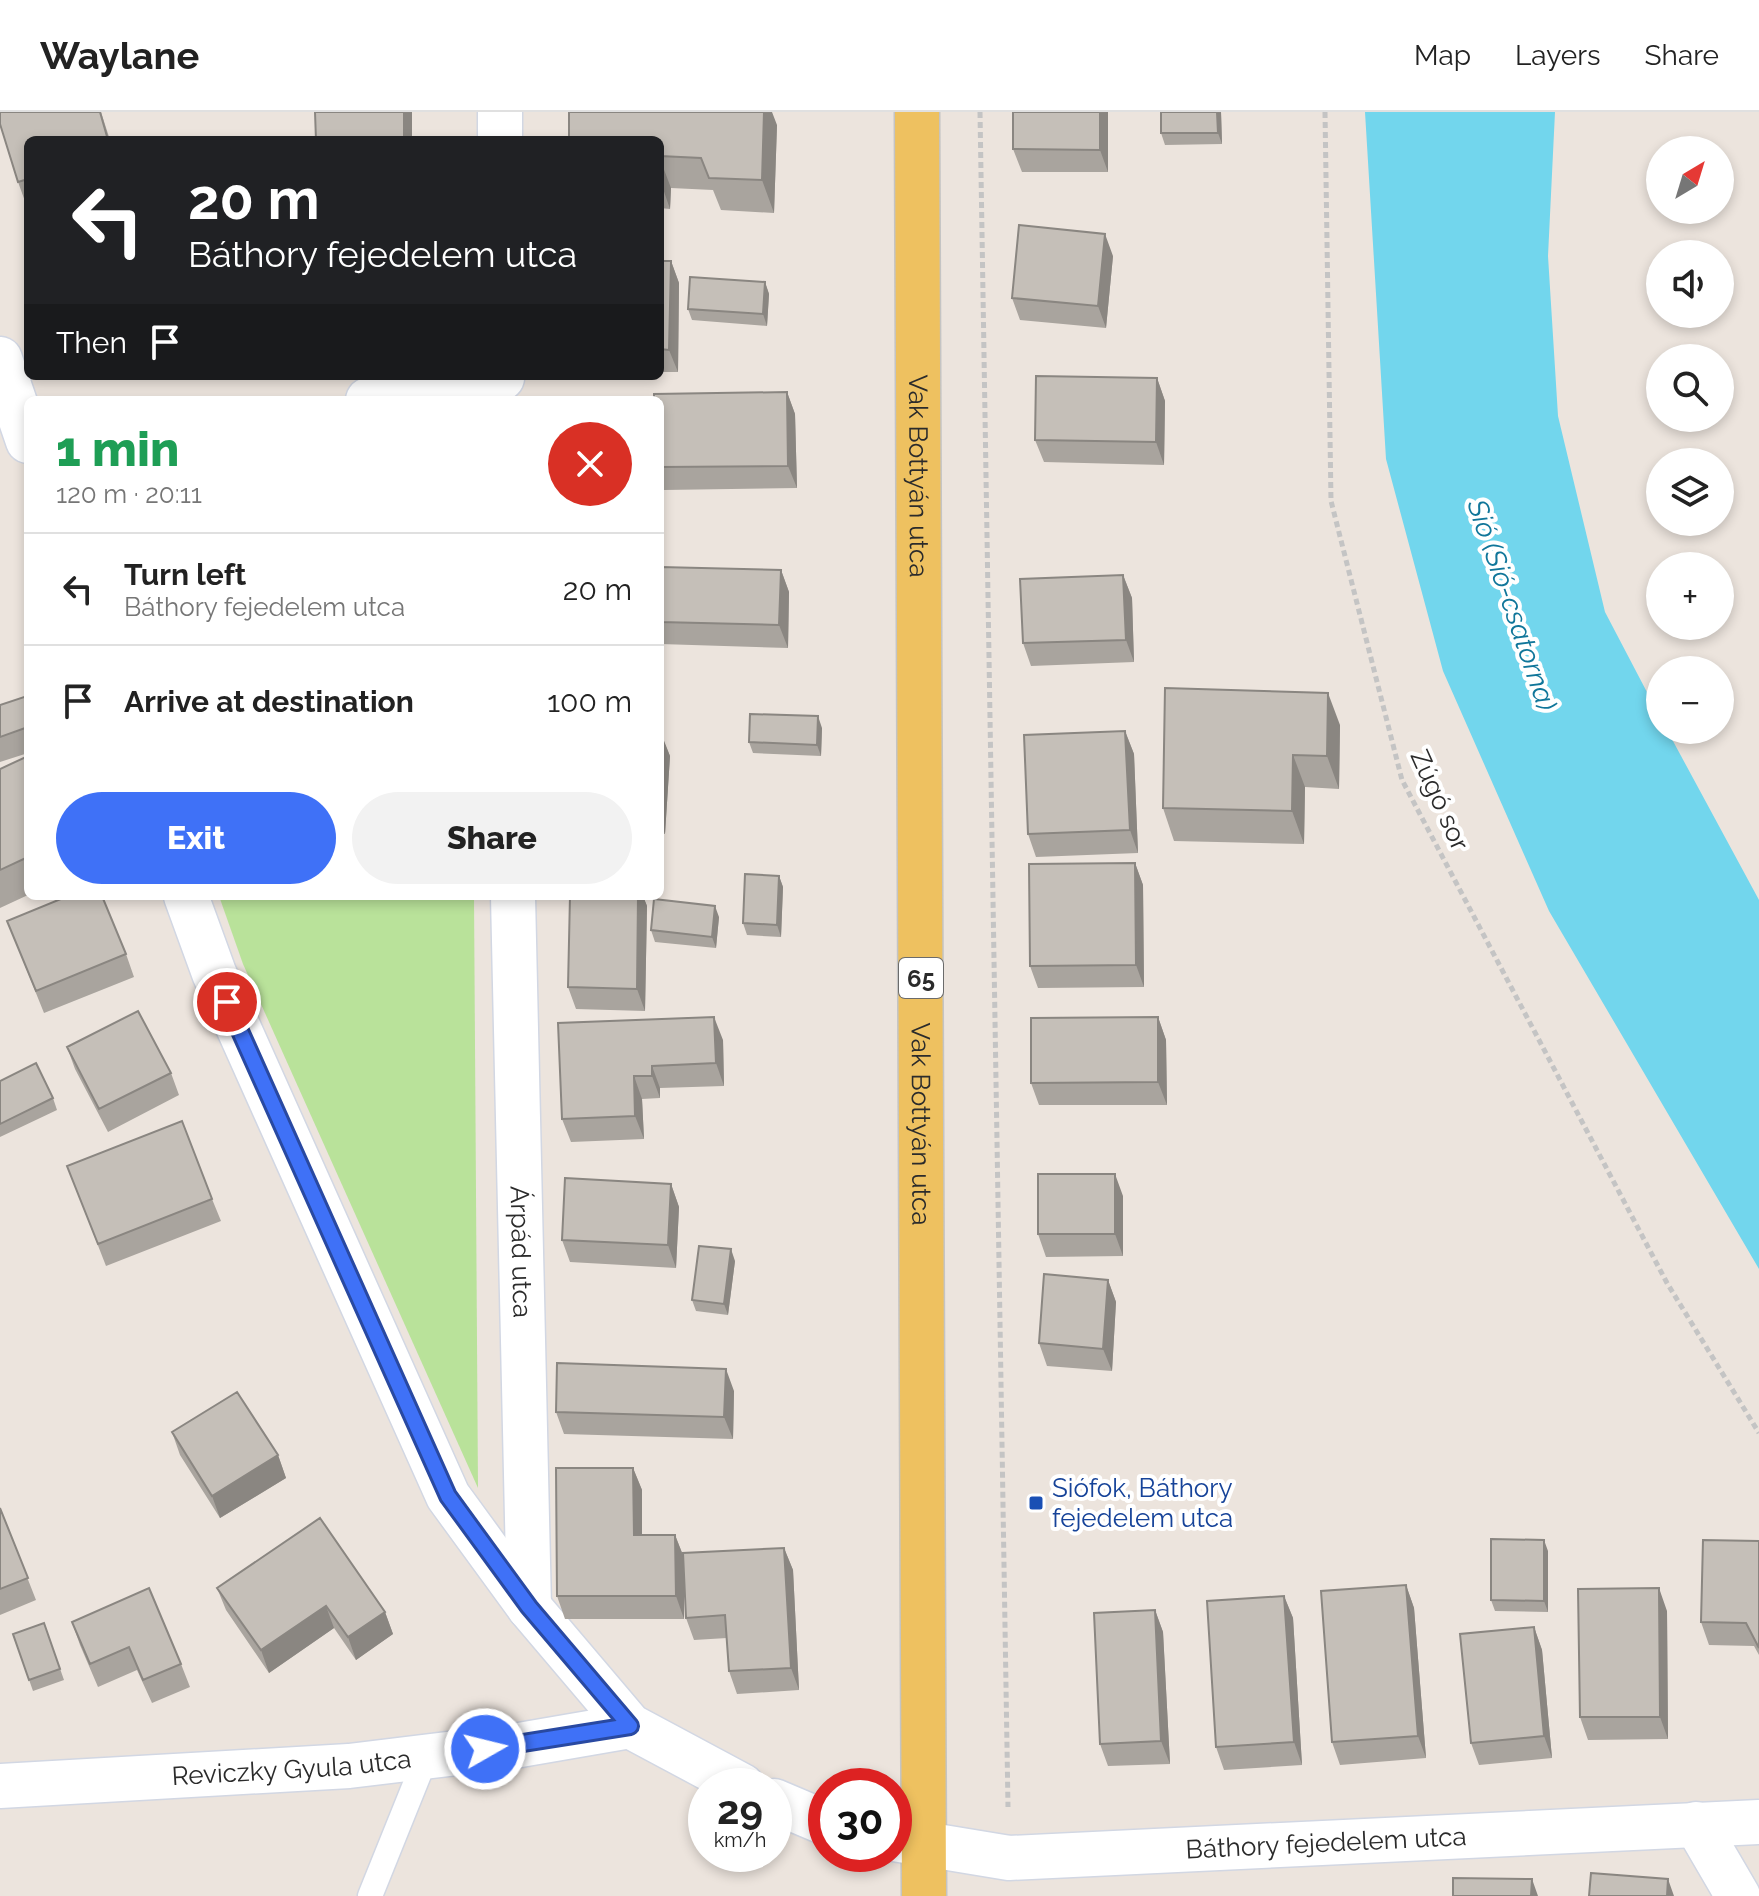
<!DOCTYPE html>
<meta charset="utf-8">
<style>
body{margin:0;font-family:Raleway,sans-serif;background:#f2f2f2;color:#222;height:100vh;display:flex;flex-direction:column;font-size:30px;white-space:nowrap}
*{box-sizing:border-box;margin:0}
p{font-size:26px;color:#767676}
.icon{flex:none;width:44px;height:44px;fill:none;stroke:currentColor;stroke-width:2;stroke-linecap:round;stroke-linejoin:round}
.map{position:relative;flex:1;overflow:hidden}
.details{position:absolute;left:24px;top:284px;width:640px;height:504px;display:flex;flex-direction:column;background:#fff;border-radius:12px;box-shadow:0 4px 12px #0003}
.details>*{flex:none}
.hud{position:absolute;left:24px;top:24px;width:640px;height:244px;border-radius:12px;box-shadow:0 4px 12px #0003;background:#202124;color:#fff;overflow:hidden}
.needle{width:52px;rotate:38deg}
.tools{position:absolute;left:1646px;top:24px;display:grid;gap:16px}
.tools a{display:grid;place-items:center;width:88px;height:88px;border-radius:50%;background:#fff;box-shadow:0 4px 12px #0003;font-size:40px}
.speed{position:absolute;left:688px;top:1656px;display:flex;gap:16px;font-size:40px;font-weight:700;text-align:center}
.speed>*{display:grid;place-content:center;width:104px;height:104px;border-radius:50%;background:#fff;box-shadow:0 4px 12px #0003;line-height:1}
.speed small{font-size:20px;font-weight:400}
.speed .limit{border:12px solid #d22;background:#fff;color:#111}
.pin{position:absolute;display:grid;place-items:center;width:68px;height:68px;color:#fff;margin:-34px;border:4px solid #fff;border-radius:50%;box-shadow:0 2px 8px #0007}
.me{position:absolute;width:88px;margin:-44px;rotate:82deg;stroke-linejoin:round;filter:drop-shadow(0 0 6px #0008)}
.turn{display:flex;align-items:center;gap:28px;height:168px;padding:0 32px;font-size:36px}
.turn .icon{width:104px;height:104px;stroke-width:2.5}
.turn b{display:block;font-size:56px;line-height:68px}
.then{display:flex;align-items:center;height:76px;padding:0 32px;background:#0003;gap:16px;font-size:30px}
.round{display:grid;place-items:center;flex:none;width:84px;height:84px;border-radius:42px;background:#f2f2f2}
.summary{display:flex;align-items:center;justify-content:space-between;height:136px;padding:0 32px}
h1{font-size:48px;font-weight:800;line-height:60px;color:#1e9e55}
.button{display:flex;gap:16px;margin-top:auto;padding:16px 32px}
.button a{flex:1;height:92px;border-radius:48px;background:#3f71f7;color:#fff;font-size:32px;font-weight:800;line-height:92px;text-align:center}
.button a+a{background:#f2f2f2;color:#222}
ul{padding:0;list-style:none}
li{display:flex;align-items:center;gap:24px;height:112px;padding:0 32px;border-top:2px solid #e0e0e0}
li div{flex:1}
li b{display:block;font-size:30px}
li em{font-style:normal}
header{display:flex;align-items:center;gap:48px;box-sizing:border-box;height:112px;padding:0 40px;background:#fff;border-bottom:2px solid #e0e0e0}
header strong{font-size:38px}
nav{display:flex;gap:44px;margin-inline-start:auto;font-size:28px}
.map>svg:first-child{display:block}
.green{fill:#b9e29a}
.water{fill:#72d6ed}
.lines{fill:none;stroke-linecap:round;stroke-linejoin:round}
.lane-casing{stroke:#d2d7e3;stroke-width:27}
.street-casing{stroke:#d2d7e3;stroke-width:47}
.primary-casing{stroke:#c4c4c4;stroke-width:47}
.path{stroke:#c4c4c4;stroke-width:5;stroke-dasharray:6 4;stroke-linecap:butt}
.lane{stroke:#fff;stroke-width:24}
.street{stroke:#fff;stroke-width:44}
.primary{stroke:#eec160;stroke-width:44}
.wall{fill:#a9a49e}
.shaded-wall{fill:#8a8681}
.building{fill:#c5bfb8;stroke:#8a8681;stroke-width:2}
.route-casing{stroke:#2949a1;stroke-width:20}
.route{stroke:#3f71f7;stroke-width:14}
.transit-dot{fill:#1a4fb4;stroke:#fff;stroke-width:3}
.labels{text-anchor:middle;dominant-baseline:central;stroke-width:8;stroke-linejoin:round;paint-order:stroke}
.shield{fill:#fff;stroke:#6b6b6b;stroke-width:2}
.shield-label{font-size:24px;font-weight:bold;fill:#2b2b2b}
.street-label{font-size:26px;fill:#2b2b2b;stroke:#fff}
.transit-label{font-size:26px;fill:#164399;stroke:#fff;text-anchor:start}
.water-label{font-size:28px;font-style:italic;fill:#10769a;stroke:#fff}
</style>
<header>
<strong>Waylane</strong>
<nav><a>Map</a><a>Layers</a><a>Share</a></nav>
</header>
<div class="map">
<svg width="1759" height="1784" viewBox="0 0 1759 1784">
<rect width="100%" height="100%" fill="#ece4dd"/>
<path class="green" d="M219,784H474L478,1376L243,852Z"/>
<path class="water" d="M1365,0H1555L1548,144L1558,304L1605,500L1660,605V618H1667L1759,788V1157L1549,799L1443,559L1386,347Z"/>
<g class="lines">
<defs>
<path id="lane" d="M370,1784L426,1645"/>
<g id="street">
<path d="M500,0V28"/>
<path d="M0,247L28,329"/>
<path d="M368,288L502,266"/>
<path d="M186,784L214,861L448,1384L529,1495L630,1614L742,1674"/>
<path id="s1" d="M513,784L529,1495"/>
<path id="s2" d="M0,1674L349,1654L514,1634L630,1614"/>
<path d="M774,1689L826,1711"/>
<path d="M1696,1712L1738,1784"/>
<path id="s3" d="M894,1727L1009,1746L1759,1710"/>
</g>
<g id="primary">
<path id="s4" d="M917,0L924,1784"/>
</g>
</defs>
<use href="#lane" class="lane-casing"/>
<use href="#street" class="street-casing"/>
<use href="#primary" class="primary-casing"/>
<path class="path" d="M980,0L1008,1695
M1325,0L1331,389L1402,668L1667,1171L1759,1321"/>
<use href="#lane" class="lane"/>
<use href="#street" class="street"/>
<use href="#primary" class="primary"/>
</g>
<path class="wall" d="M0,0H101L110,28H28V92H26L18,70Z
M1108,0V60H1022L1013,37Z
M1161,0H1221L1222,32L1165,33L1161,21Z
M777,13L774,101L721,98L713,78L671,76L670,97L660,96V28Z
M1113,144L1106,216L1020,208L1012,186Z
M660,149H671L679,171L678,260H660Z
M765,170L769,182L767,214L692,208L688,197Z
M1157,266L1165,289L1164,353L1044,350L1035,328Z
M787,280L795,302L797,376L664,378L660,368V288Z
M660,455L781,458L789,480L788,536L660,532Z
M1123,463L1132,486L1134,550L1031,554L1023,531Z
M28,586V641L0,650V593Z
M1340,613L1339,677L1305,675L1304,732L1174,729L1163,696Z
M822,616L821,644L753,641L749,630Z
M1125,619L1134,642L1138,741L1036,745L1028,722Z
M660,621L670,644L665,722H660Z
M28,644V783L0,796V657Z
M1135,751L1143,773L1144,875L1038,876L1030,854Z
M779,764L783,775L781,825L747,823L743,811Z
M570,784H643L647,794L645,899L576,897L568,875Z
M719,805L716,836L655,830L651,818Z
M7,809L126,842L134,865L44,901Z
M1158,905L1166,928L1167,993H1039L1031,971Z
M558,911L723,928L724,974L660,976V986L642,987L644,1027L571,1030L562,1007Z
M67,935L171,961L179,983L108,1020L75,957Z
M0,969L53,986L57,998L0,1025Z
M67,1054L212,1087L221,1109L106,1154Z
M671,1072L679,1095L676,1156L570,1150L562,1128Z
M1123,1084V1144L1046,1145L1038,1122Z
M735,1149L728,1203L696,1199L692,1188Z
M1108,1168L1116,1190L1112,1259L1047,1254L1039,1231Z
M734,1279L733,1327L564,1322L556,1300Z
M172,1320L278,1343L286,1366L220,1406L180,1343Z
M633,1356L642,1378V1423H675L683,1443L784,1436L793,1458L799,1578L737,1582L729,1559L727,1526L694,1528L686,1506L684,1466V1507H565L557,1484Z
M0,1396L36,1488L0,1503Z
M1759,1429V1543L1754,1534L1709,1533L1701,1510Z
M1548,1439V1500L1495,1499L1491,1488Z
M1406,1473L1414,1496L1426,1646L1340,1653L1332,1630Z
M217,1476L385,1500L393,1522L356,1548L334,1516L269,1561L226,1498Z
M1284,1484L1293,1506L1302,1653L1224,1658L1216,1635Z
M1155,1498L1163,1520L1170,1652L1108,1654L1100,1632Z
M1667,1499L1668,1627L1588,1628L1580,1605Z
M72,1510L181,1552L190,1575L152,1591L137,1558L98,1575L80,1533Z
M44,1511L64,1568L33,1579L13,1522Z
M1534,1515L1542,1538L1552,1646L1479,1653L1471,1631Z"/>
<path class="shaded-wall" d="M404,0H412V28H404Z
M764,0H772L777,13L774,101L762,68Z
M1100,0H1108V60L1100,38Z
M1217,0H1221L1222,32L1218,21Z
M660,47L671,76L670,97L660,68Z
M1105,122L1113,144L1106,216L1098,194Z
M671,149L679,171L678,260L669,238Z
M765,170L769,182L767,214L763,202Z
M1157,266L1165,289L1164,353L1156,330Z
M787,280L795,302L797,376L788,354Z
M781,458L789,480L788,536L779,513Z
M1123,463L1132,486L1134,550L1126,528Z
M1328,581L1340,613L1339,677L1327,644Z
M818,604L822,616L821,644L817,633Z
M1125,619L1134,642L1138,741L1130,718Z
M661,621L670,644L665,722L660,710V643Z
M1293,643L1305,675L1304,732L1292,699Z
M1135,751L1143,773L1144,875L1136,853Z
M779,764L783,775L781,825L777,813Z
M638,784H643L647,794L645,899L637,877Z
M715,794L719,805L716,836L712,825Z
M714,905L723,928L724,974L716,951Z
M1158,905L1166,928L1167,993L1158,970Z
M652,954L660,976V986L652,964Z
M634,964L642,987L644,1027L635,1004Z
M1115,1062L1123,1084V1144L1115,1122Z
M671,1072L679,1095L676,1156L668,1133Z
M731,1137L735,1149L728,1203L724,1192Z
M1108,1168L1116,1190L1112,1259L1103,1237Z
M726,1257L734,1279L733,1327L724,1305Z
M278,1343L286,1366L220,1406L212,1384Z
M633,1356L642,1378V1445L634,1423Z
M675,1423L684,1446V1507L676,1484Z
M1544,1428L1548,1439V1500L1544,1489Z
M784,1436L793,1458L799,1578L791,1556Z
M1406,1473L1414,1496L1426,1646L1418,1624Z
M1659,1476L1667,1499L1668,1627L1660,1605Z
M1284,1484L1293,1506L1302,1653L1294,1630Z
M326,1494L334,1516L269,1561L261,1538Z
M1155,1498L1163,1520L1170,1652L1161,1629Z
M385,1500L393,1522L356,1548L348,1525Z
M1534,1515L1542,1538L1552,1646L1544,1624Z
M1532,1767L1538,1784H1531Z
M1668,1767L1674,1784H1667Z"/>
<path class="building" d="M0,0H100L108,28H28V67L18,70L0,12Z
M315,0H404V28H316Z
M569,0H764L762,68L709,66L701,46L660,44V28H569Z
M1013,0H1100V38L1013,37Z
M1161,0H1217L1218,21H1161Z
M1019,113L1105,122L1098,194L1012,186Z
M660,149H671L669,238L660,237Z
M690,165L765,170L763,202L688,197Z
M1036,264L1157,266L1156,330L1035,328Z
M787,280L788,354L660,355V288H654V282Z
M660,455L781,458L779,513L660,510Z
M1123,463L1126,528L1023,531L1020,467Z
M1165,576L1328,581L1327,644L1293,643L1292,699L1163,696Z
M27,584L28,615L0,625V593Z
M750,602L818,604L817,633L749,630Z
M1125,619L1130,718L1028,722L1024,623Z
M28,644V745L0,758V657Z
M1135,751L1136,853L1030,854L1029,752Z
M745,762L779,764L777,813L743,811Z
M68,784H102L126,842L36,879L7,809Z
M570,784H638L637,877L568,875Z
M654,787L715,794L712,825L651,818Z
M138,899L171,961L99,997L67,935Z
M714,905L716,951L652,954V964H634L635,1004L562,1007L558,911Z
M1158,905V970L1031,971V906Z
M36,951L53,986L0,1012V969Z
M182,1009L212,1087L98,1132L67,1054Z
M1038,1062H1115V1122H1038Z
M565,1066L671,1072L668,1133L562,1128Z
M699,1134L731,1137L724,1192L692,1188Z
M1044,1162L1108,1168L1103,1237L1039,1231Z
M557,1251L726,1257L724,1305L556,1300Z
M237,1280L278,1343L212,1384L172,1320Z
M556,1356H633L634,1423H675L676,1484H557Z
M0,1396L28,1466L0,1477Z
M320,1406L385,1500L348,1525L326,1494L261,1538L217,1476Z
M1491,1427L1544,1428V1489L1491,1488Z
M1703,1428L1759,1429V1536L1746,1511L1701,1510Z
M784,1436L791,1556L729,1559L725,1503L686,1506L683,1441Z
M1406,1473L1418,1624L1332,1630L1321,1479Z
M149,1476L181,1552L143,1568L129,1535L90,1552L72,1510Z
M1659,1476L1660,1605H1580L1578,1477Z
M1284,1484L1294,1630L1216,1635L1207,1489Z
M1155,1498L1161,1629L1100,1632L1094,1501Z
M44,1511L60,1557L29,1568L13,1522Z
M1534,1515L1544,1624L1471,1631L1460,1522Z
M1591,1761L1668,1767L1667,1784H1589Z
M1453,1766L1532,1767L1531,1784H1453Z"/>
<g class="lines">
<defs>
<path id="route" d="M227,890L448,1384L529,1495L630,1614L485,1637"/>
</defs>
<use href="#route" class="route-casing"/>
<use href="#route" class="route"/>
</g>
<rect class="transit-dot" x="1028" y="1383" width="16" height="16" rx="4"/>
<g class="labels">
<rect class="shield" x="899" y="846" width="44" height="40" rx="6"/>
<g class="shield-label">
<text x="921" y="866">65</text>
</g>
<g class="street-label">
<text stroke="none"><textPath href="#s4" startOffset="364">Vak Bottyán utca</textPath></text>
<text transform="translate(1440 688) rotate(66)">Zúgó sor</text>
<text stroke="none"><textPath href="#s4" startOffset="1012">Vak Bottyán utca</textPath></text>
<text stroke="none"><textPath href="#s1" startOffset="356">Árpád utca</textPath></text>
<text stroke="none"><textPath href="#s2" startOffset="292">Reviczky Gyula utca</textPath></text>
<text stroke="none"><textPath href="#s3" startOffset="434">Báthory fejedelem utca</textPath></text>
</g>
<g class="transit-label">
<text x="1052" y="1376">Siófok, Báthory<tspan x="1052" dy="30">fejedelem utca</tspan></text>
</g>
<g class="water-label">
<text transform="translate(1512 493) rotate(71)">Sió (Sió-csatorna)</text>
</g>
</g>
</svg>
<div class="tools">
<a><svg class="needle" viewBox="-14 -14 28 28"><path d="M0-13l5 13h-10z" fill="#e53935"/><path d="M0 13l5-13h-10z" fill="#767676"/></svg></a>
<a><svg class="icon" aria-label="sound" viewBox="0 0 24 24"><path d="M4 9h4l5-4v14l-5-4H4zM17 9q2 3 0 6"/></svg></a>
<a><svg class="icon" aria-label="search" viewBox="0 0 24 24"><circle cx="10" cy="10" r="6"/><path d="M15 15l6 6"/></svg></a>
<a><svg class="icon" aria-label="layers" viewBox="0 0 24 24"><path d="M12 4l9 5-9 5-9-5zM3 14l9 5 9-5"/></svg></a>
<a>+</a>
<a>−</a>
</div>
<div class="speed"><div>29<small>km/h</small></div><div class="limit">30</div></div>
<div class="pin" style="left:227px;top:890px;background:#d93025"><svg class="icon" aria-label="arrive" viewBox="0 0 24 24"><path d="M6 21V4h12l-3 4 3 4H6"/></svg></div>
<svg class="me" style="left:485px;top:1637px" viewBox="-20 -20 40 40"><circle r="17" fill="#3f71f7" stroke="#fff" stroke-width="3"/><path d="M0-11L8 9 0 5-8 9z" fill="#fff"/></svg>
<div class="hud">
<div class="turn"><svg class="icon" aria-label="left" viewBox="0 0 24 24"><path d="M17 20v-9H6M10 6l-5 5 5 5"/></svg><div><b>20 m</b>Báthory fejedelem utca</div></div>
<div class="then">Then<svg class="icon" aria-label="arrive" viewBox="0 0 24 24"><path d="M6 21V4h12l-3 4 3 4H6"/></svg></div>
</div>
<section class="details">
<div class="summary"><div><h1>1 min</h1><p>120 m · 20:11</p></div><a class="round" style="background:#d93025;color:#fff"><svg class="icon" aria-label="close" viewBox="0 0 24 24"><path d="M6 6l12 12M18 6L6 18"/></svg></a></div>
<ul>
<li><svg class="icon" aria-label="left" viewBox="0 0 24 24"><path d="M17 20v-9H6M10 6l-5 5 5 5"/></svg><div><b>Turn left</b><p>Báthory fejedelem utca</p></div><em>20 m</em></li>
<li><svg class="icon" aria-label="arrive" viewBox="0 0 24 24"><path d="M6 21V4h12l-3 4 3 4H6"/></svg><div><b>Arrive at destination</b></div><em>100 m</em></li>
</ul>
<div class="button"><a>Exit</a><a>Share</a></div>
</section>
</div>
